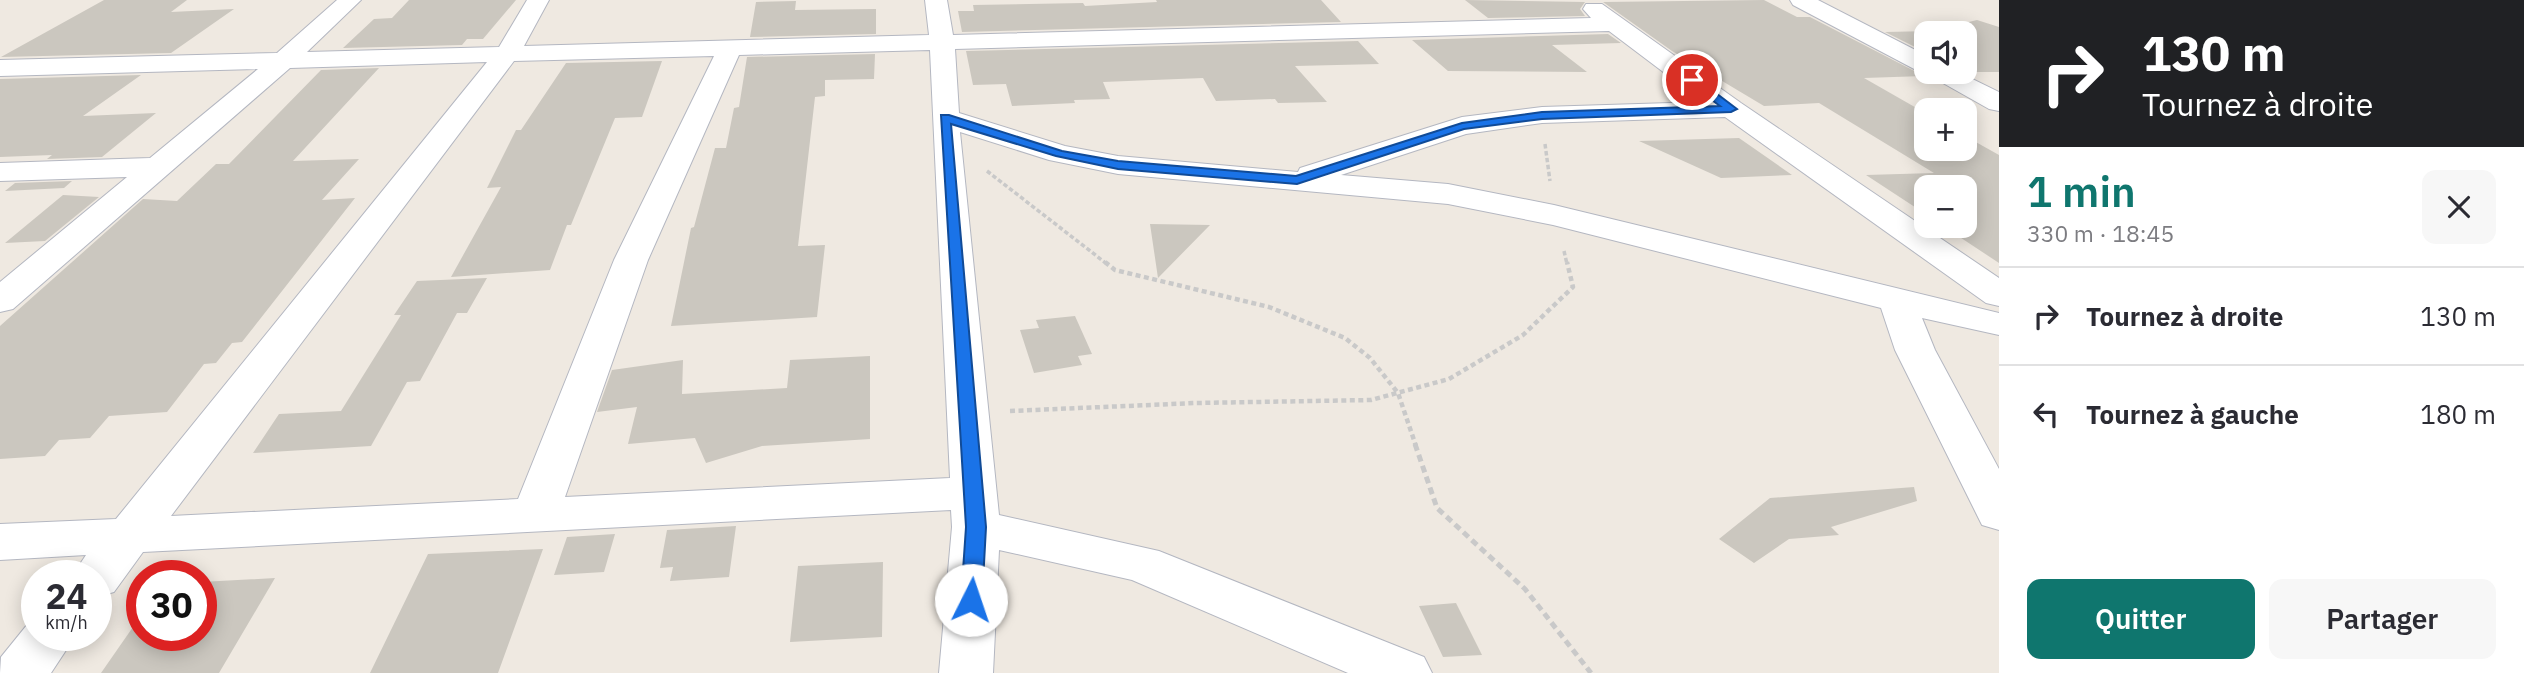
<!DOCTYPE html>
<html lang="fr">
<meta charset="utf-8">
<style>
body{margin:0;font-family:"IBM Plex Sans",sans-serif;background:#f7f7f7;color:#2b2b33;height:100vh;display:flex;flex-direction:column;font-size:26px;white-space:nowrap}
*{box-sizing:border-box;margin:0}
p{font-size:23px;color:#7c7c81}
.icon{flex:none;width:38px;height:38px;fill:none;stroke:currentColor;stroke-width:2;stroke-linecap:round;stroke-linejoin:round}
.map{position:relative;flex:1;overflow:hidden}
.drawer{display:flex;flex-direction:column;background:#fff;width:525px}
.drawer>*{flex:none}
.guide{background:#202124;color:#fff;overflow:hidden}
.fabs{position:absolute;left:1914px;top:21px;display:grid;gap:14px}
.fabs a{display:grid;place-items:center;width:63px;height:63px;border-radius:14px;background:#fff;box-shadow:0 4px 18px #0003;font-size:35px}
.speed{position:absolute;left:21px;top:560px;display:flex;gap:14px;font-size:35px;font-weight:700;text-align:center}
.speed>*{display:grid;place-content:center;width:91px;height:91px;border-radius:50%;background:#fff;box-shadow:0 4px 18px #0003;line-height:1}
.speed small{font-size:18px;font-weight:400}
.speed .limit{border:10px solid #d22;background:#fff;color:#111}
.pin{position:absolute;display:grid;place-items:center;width:60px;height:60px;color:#fff;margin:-30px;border:4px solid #fff;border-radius:50%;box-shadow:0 2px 7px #0007}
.me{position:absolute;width:77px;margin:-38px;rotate:4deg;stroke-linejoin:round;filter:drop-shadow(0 0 5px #0008)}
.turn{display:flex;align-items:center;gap:24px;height:147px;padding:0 28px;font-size:32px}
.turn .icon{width:91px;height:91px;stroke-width:2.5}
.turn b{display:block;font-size:49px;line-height:60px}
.round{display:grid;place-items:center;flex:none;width:74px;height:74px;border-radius:14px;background:#f7f7f7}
.summary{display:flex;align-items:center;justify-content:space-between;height:119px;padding:0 28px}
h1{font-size:42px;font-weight:600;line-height:52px;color:#0f766e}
.cta{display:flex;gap:14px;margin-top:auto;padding:14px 28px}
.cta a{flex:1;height:80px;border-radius:14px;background:#0f766e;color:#fff;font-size:28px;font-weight:600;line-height:80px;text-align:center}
.cta a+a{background:#f7f7f7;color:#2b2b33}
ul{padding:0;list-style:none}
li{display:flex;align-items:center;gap:21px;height:98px;padding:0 28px;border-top:2px solid #e1e1e2}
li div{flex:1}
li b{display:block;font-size:26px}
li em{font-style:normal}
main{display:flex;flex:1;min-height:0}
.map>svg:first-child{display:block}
.building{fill:#cbc7bf}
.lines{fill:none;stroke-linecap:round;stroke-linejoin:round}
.street-casing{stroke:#b4b7c1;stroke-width:2}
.path-far2{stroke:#c9c9c9;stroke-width:3.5;stroke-dasharray:4.5 2.5;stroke-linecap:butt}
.path-far1{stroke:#c9c9c9;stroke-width:4.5;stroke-dasharray:5 3.5;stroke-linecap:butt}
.path{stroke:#c9c9c9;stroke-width:5;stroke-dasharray:7 4.5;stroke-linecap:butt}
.street{fill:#fff;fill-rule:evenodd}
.route{fill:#1a73e8;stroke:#114b97;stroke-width:2}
</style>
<main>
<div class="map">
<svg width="1999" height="673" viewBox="0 0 1999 673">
<rect width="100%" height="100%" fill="#efe9e1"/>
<path class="building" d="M104,0H187L171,12L234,9L171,53L1,57Z
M409,0H516L483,39H467L462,45L343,48L374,19L392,18Z
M1156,0H1321L1341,22L962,32L958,11H974L973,5L1083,3L1085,6L1157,2Z
M1465,0L1585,2L1580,9L1585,16L1488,18Z
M1764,0L1797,17H1810L1924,76L1864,78L1927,114V149H1965V136L1999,155V263L1943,226H1965V187H1927V215L1866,175L1934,173L1819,103L1764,106L1672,51L1603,2Z
M796,1L795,10L876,9V34L750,37L756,2Z
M1977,20L1999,27V72H1963L1965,33H1927V53L1885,32L1932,31Z
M1608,34L1621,43L1552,45L1587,72L1448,71L1412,40Z
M1358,41L1379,64L1295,66L1327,102L1278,103L1275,99L1216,101L1203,78L1103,82L1110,99L1074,100L1075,103L1012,106L1006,84L973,85L966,51Z
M875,54L874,79L825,80V96L815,97L798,246L825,245L817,317L671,326L691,228L694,227L715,148H726L734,108L739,107L747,57Z
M662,61L642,117L615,118L571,225H567L550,270L451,277L501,187L487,188L516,130H521L566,63Z
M379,68L293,161L359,159L322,200L355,198L242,342L232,343L216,363L204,364L167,412L109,416L90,438L59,440L45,456L0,459V326L143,199L177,201L216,164H229L321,70Z
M141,75L83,116L156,113L102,157L47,159L52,155L0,157V79Z
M1739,138L1792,175L1721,178L1639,141Z
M72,181L64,188L5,191L15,183Z
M63,195L99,197L45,241L5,243Z
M1150,224L1210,225L1158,278Z
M487,278L467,313H457L420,381L407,382L371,446L253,453L279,414L341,411L401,315H394L417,281Z
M1075,316L1092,354L1078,356L1082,365L1034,373L1020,330L1039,328L1036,320Z
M870,356V439L762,446L706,463L695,438L628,444L637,407L597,412L612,370L683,360L682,394L787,388L790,360Z
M1914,487L1917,501L1831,527L1839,535L1789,539L1754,563L1719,539L1770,498Z
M736,526L729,577L670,581L673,567L660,568L667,530Z
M615,534L604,572L554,575L567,537Z
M543,549L498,673H370L428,554Z
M883,562L882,637L790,642L798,566Z
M275,578L219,673H101L142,614V635H201V582Z
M1456,603L1482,655L1443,657L1419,606Z"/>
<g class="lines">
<defs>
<path id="street" d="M337,0H361L307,52L499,47L527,0H549L524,46L929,35L925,0H947L953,35L1591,18L1583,9L1586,4H1602L1741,103L1999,278V306L1986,303L1725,117L1542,123L1466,134L1341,175L1448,184L1554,205L1999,313V335L1922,318L1935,350L1999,469V530L1982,525L1976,513L1895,350L1881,308L1553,225L1448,204L1118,174L1049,160L960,132L999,515L1159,551L1424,657L1432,673H1348L1132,580L999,550L993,673H939L952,527L951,510L143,552L114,592L96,597V576H72L86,555L0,560V524L116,519L487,62L290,68L13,309L0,312V282L127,177L0,181V163L150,158L258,69L0,76V60L277,53ZM1609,31L1703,102L1542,107L1462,117L1300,168L1298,172L1118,156L1065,146L959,113L955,49ZM930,50L950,478L565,497L648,260L739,55ZM714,56L614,260L518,499L171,516L514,61Z
M1790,0H1818L1927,56V72H1958L1999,92V111L1989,109L1927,74L1918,71L1793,5Z
M37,618V635H76L51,673H0L1,657L31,620Z"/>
</defs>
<use href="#street" class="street-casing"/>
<path class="path-far2" d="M1545,144L1550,181
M987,171L1107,264
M1564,251L1567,264"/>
<path class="path-far1" d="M1105,262L1115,270L1269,307L1345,338L1370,358L1398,393L1416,446
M1010,411L1196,403L1371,400L1449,379L1523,335L1573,287L1567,262"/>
<path class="path" d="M1415,444L1437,508L1525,589L1591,673"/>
<use href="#street" class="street"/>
</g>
<path class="route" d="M1689,78H1696L1737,109L1731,112L1542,119L1464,129L1297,184L1118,169L1056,156L951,124L986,527L982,600L979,606L971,608L964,606L961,600L966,527L941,115H949L1062,151L1118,161L1296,176L1462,123L1542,112L1720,106L1689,83Z"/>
</svg>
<div class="fabs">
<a><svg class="icon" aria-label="sound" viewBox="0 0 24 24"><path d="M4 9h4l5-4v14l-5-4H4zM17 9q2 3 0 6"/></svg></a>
<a>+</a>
<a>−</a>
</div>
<div class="speed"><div>24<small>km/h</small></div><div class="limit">30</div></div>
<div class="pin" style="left:1692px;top:80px;background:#d93025"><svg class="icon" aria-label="arrive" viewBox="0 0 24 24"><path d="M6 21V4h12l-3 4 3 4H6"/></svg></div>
<svg class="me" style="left:971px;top:600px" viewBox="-20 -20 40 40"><circle r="19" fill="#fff"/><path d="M0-13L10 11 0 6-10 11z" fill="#1a73e8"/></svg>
</div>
<section class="drawer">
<div class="guide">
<div class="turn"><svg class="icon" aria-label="right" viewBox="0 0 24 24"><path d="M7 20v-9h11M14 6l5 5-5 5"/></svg><div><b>130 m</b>Tournez à droite</div></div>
</div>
<div class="summary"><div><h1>1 min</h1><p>330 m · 18:45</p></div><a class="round"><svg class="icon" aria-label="close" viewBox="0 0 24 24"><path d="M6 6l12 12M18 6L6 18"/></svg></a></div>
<ul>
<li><svg class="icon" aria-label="right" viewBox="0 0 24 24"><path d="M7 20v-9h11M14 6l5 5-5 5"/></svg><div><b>Tournez à droite</b></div><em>130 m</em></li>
<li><svg class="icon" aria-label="left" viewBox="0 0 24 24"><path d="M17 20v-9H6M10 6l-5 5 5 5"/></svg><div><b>Tournez à gauche</b></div><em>180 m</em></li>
</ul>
<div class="cta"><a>Quitter</a><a>Partager</a></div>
</section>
</main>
